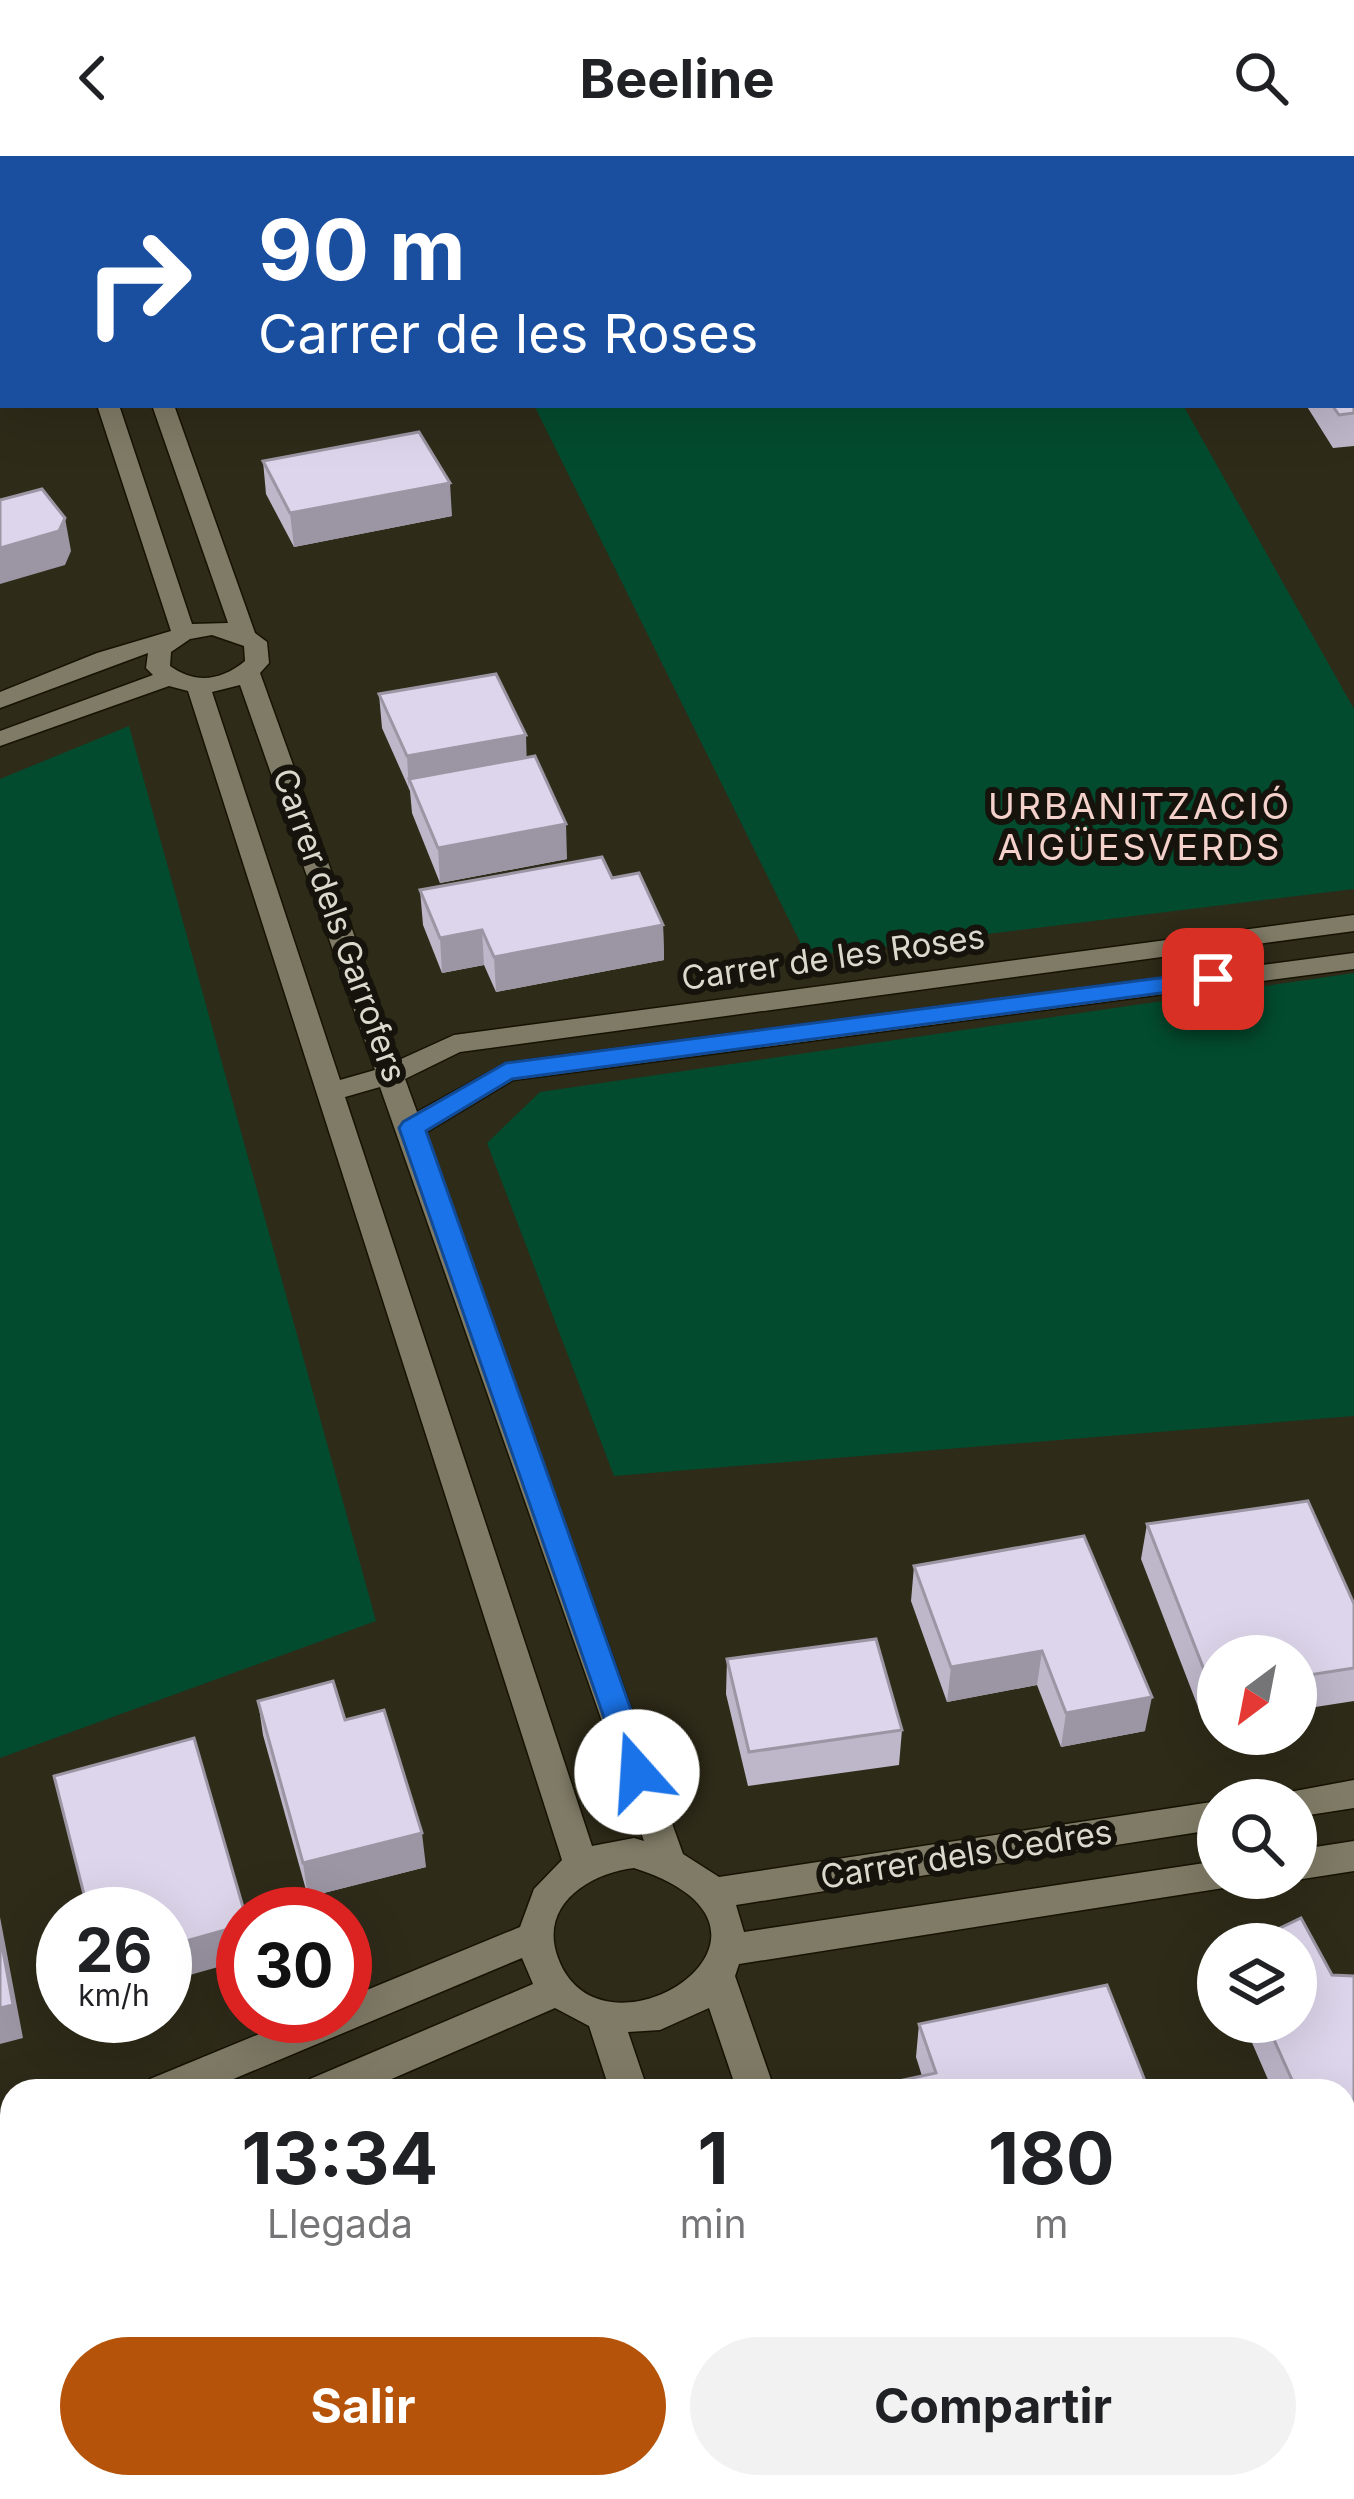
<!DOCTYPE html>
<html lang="es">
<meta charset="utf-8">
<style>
body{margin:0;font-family:Inter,sans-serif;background:#f2f2f2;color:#202124;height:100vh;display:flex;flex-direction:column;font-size:45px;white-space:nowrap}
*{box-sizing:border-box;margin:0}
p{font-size:39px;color:#757577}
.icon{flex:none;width:66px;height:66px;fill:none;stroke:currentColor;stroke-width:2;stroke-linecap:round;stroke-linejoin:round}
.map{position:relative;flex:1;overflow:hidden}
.side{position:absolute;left:0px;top:1923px;width:1356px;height:420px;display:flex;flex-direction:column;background:#fff;border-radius:36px 36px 0 0;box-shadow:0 12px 48px #0002}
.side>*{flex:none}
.top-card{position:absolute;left:0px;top:0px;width:1356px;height:252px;box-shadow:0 12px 48px #0002;background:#1a4fa0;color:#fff;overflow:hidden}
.needle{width:78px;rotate:212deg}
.tools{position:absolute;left:1197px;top:1479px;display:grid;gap:24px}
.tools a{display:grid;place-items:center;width:120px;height:120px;border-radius:50%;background:#fff;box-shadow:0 12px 48px #0002;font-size:60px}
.speed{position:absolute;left:36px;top:1731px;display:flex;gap:24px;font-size:60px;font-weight:700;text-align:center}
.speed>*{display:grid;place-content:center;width:156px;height:156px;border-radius:50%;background:#fff;box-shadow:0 12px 48px #0002;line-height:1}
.speed small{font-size:30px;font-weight:400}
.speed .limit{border:18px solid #d22;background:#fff;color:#111}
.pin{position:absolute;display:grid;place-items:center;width:102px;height:102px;color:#fff;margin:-51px;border-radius:24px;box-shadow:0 6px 18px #0006}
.me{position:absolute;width:132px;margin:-66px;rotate:341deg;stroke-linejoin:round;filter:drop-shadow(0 0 9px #0008)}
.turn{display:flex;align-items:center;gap:42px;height:252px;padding:0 60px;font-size:54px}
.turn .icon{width:156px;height:156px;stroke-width:2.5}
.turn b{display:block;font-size:84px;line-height:102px}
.eta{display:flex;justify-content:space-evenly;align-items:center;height:204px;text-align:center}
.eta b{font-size:72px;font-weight:700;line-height:84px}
.action{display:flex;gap:24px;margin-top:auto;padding:24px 60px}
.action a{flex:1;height:138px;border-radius:72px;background:#b45309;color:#fff;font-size:48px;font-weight:700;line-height:138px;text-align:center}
.action a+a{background:#f2f2f2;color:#202124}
header{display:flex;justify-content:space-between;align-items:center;height:156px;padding:0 60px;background:#fff;font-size:54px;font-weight:700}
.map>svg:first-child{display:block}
.green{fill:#034b2e}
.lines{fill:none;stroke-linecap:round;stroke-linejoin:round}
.minor-casing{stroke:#171303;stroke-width:3}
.minor{fill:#7f7b66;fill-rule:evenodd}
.wall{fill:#beb7ca}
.shaded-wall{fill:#9b95a4}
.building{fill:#ddd5eb;stroke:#9b95a4;stroke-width:3}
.route{fill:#1a73e8;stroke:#114b97;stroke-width:3}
.labels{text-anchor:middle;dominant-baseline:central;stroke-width:12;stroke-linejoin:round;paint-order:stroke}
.street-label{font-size:33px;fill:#dbd8cd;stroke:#15130b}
.neighbourhood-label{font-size:36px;letter-spacing:3px;fill:#f4d2cb;stroke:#15130b}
</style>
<header><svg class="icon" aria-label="back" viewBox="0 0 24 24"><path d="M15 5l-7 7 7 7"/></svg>Beeline<svg class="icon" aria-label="search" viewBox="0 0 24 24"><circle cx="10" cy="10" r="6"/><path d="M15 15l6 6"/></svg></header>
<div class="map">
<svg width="1354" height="2343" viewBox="0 0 1354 2343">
<rect width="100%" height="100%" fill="#2f2b19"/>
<path class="green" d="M399,0H970L972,3H401Z
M534,249H1183L1354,553V733L807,800Z
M129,570L376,1465L0,1602V623Z
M1354,817V1260L614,1320L487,987L540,936Z"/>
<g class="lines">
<defs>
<path id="minor" d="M17,0H35L36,3H18Z
M66,0H84L85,3H67Z
M1272,0H1292L1294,3H1274Z
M1328,0H1347L1349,3H1330Z
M1353,61H1354V74H1353Z
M97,249H119L192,468L228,467L152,249H174L255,477L267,486L269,507L260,517L399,904L454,879L1354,759V775L460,896L405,923L417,956L506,907L1354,797V813L513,924L425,977L683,1698L719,1721L1218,1645V1673L736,1749L744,1776L1218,1705V1722H1235L1230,1731L739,1808L735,1820L775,1935H737L709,1852L660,1874L628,1876L648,1935H610L589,1870L555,1852L364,1935H304L310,1923L533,1828L522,1802L205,1935H144L150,1923L303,1860H345V1843L520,1771L534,1733L562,1704L188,535L169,530L0,590V575L153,519L146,512L148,497L0,552V536L97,497L171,475ZM212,479L244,490L245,505C221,525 195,528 170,510L171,496L190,483ZM240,529L375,914L340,924L212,536ZM380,931L644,1685L634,1682L592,1690L345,941ZM634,1712C828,1774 601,1920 558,1802C538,1749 590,1717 634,1712Z
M1354,1624V1652L1296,1661V1644H1280L1284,1637Z
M1354,1685V1715L1296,1724L1291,1722H1296V1694Z
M12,1981V2016L0,2020V1985Z
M12,2050V2086L0,2091V2055Z
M740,2331H782L786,2343H744Z
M873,2331H915L919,2343H877Z"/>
</defs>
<use href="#minor" class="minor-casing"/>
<use href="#minor" class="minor"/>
</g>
<path class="wall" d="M1354,214V290L1333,292L1306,249H1353Z
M263,305L452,360L294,391L266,338Z
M379,538L527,602L567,703L440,727L412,657L410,635L382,572Z
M612,722L663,769L664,804L496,836L484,809L442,817L423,769L420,734Z
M1147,1368L1354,1448V1545L1296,1554V1500H1218V1567L1205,1569L1141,1403Z
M1084,1380L1145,1575L1061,1591L1037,1529L947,1546L911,1445L914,1410Z
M727,1503L902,1574L899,1609L748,1630L726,1538Z
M258,1545L345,1564L426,1711L308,1741L263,1579Z
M1243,1866H1296L1344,1935H1273Z
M919,1868L1149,1935L922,1920L916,1901Z"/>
<path class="shaded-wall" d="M171,0H276L277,2L171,3Z
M1073,0H1099L1097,3H1072Z
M450,327L452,360L294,391L290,357Z
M65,362L71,395L65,409L0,428V392Z
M526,579L527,614L409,623V635L407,600Z
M566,668L567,703L440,727L438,692Z
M663,769L664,804L496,836L494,801Z
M482,774L484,809L442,817L440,782Z
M1042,1495L1037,1529L947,1546L951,1511Z
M1152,1541L1145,1575L1061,1591L1066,1557Z
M422,1677L426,1711L308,1741L303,1707Z
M0,1761L23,1882L0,1888Z
M243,1769V1804L165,1826V1791Z
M1354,1961V1991L1344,1994V1964Z"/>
<path class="building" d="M1101,0H1261L1264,3H1104Z
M1353,214L1354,257L1339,259L1332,249H1353Z
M419,276L450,327L290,357L263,305Z
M42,333L65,362L59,375L0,392V344Z
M496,518L526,579L407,600L379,538Z
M535,600L566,668L438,692L409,623Z
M602,701L612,722L639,717L663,769L494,801L482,774L440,782L420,734Z
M1308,1345L1354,1448V1512L1296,1521V1500H1218V1533L1212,1534L1147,1368Z
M1084,1380L1152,1541L1066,1557L1042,1495L951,1511L914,1410Z
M876,1483L902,1574L749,1596L727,1503Z
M333,1525L345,1564L384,1554L422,1677L303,1707L258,1545Z
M194,1582L245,1758H243V1769L165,1791V1758H89L54,1620Z
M1301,1762L1332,1819L1354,1820V1961L1344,1964V1935H1297L1266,1866H1296V1788H1247Z
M0,1779L13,1849L0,1852Z
M1107,1829L1149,1935H852L936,1917L919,1868Z
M79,2331H231L236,2343H55Z"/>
<path class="route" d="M1213,815L1221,818V829L512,923L426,975L653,1616L648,1625L637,1629L626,1625L399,972L403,966L506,907Z"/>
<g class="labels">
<g class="street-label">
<text transform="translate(340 769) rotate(70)">Carrer dels Garrofers</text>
<text transform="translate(833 801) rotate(-8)">Carrer de les Roses</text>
<text transform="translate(966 1698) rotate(-9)">Carrer dels Cedres</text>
</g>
<g class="neighbourhood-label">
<text x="1140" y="650">URBANITZACIÓ<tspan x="1140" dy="41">AIGÜESVERDS</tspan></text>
</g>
</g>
</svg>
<div class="tools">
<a><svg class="needle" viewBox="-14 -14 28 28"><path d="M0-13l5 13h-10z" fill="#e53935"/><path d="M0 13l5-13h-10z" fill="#757577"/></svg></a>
<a><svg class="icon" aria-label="search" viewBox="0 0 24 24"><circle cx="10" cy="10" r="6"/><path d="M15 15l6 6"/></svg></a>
<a><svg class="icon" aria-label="layers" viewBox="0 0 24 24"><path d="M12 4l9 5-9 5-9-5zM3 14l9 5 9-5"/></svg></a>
</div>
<div class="speed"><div>26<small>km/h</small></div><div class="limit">30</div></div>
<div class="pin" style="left:1213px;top:823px;background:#d93025"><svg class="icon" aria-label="arrive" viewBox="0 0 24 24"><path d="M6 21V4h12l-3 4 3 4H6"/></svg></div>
<svg class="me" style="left:637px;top:1616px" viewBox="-20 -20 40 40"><circle r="19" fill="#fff"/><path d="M0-13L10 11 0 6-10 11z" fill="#1a73e8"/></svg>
<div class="top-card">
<div class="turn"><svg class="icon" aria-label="right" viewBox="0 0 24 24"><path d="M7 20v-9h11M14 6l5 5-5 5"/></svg><div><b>90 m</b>Carrer de les Roses</div></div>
</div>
<section class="side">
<div class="eta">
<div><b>13:34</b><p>Llegada</p></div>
<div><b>1</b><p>min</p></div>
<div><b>180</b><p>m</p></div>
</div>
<div class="action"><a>Salir</a><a>Compartir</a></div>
</section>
</div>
